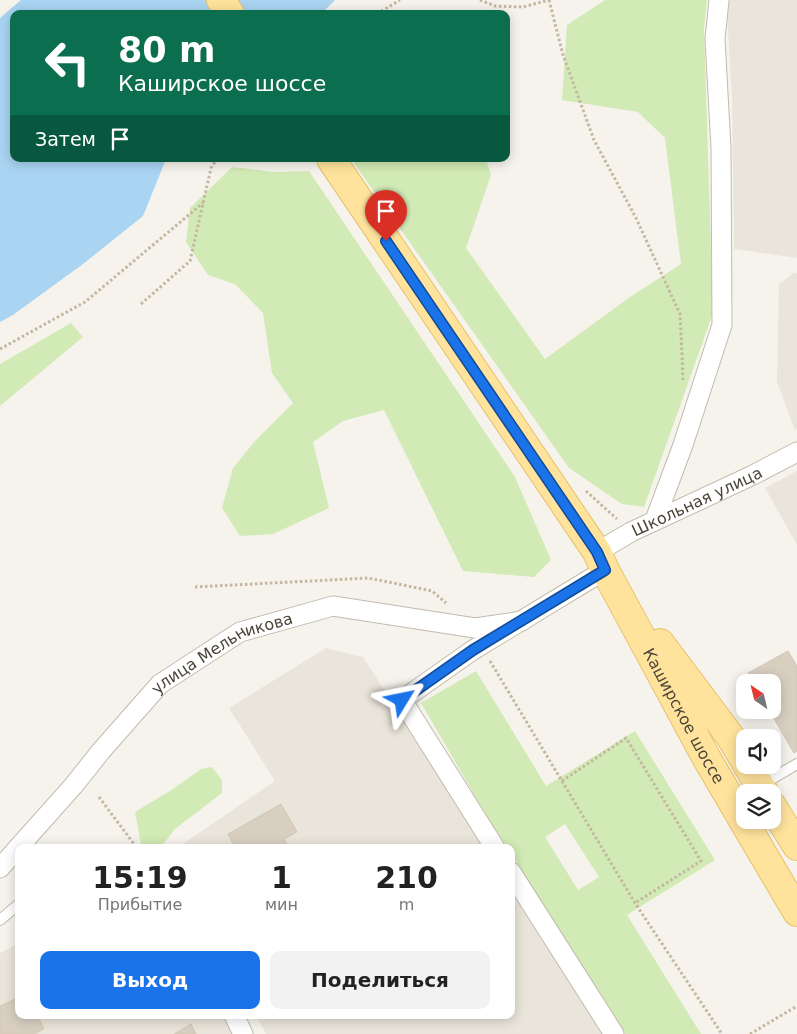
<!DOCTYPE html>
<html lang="ru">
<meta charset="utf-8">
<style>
body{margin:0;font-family:"DejaVu Sans",sans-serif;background:#f2f2f2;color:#222;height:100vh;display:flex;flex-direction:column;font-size:19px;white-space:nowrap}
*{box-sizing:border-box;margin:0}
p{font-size:16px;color:#767676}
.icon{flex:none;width:28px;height:28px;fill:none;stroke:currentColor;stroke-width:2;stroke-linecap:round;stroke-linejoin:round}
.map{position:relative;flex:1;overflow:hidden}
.side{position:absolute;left:15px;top:844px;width:500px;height:175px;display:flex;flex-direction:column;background:#fff;border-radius:10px;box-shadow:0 2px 12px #0003}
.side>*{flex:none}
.top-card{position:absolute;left:10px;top:10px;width:500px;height:152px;border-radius:10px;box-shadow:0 2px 12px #0003;background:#0b6e4f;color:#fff;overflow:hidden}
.needle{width:32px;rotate:325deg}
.fabs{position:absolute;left:736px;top:674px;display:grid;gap:10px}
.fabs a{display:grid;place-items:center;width:45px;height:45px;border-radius:10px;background:#fff;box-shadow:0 2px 12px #0003;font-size:25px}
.pin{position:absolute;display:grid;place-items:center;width:42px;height:42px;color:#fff;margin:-51px -21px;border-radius:50% 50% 50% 0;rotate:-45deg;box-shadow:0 0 5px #0007}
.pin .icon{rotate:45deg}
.me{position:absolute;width:55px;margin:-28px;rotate:55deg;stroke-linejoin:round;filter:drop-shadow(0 0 4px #0008)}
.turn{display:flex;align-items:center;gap:18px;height:105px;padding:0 25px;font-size:22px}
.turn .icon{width:65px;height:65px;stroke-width:2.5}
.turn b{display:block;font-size:35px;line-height:42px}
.then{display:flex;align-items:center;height:48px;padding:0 25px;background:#0003;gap:10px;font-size:19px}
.eta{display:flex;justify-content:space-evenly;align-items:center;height:85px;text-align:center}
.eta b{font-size:30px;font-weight:800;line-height:35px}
.button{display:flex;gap:10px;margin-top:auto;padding:10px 25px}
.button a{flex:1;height:58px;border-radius:10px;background:#1a73e8;color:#fff;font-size:20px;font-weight:800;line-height:58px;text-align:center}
.button a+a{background:#f2f2f2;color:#222}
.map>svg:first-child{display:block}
.residential{fill:#eae5da}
.green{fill:#d2eab5;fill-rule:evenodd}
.water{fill:#a9d4f2}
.building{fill:#d8cfc1;stroke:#d3c7b4}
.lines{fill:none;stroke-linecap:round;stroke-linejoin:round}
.lane-casing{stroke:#c2bbae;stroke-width:12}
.street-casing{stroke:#c2bbae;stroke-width:21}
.primary-casing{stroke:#e6c16a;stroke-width:30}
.path{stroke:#c4b79f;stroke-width:3;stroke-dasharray:2.5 2.5;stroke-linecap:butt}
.lane{stroke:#fff;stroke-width:10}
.street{stroke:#fff;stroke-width:19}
.primary{stroke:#ffe39c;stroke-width:28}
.route-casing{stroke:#114b97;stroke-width:12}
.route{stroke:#1a73e8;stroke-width:9}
.labels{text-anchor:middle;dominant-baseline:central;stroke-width:5;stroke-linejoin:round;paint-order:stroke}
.street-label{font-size:16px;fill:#4b4439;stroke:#fff}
</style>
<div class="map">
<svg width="797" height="1034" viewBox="0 0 797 1034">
<rect width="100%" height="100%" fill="#f6f3ec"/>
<path class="residential" d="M730,0H797V258L734,249L732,98L727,14Z
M794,273H797V429L795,430L777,382L779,284Z
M797,471V545L765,488Z
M326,648L363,657L485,847L177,848L275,781L229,708Z
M511,889L604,1034H266L256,1015H511Z
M19,943V1015H226L236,1034H0V953Z"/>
<path class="green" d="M605,0H707L704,28L713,313L644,507L622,504L569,468L351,159H486L491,175L466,248L545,359L630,297L681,264L665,138L638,112L562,100L567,25Z
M232,167L274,172L309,171L515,477L551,560L534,577L463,571L384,410L343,421L313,442L329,508L273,534L240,536L222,508L233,468L255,441L293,403L272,373L263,313L235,284L208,275L186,242L190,208Z
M71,323L83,337L0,406V364Z
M476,671L546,786L635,731L715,860L627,915L701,1034H625L511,854V848L507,847L486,815L421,703ZM565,824L599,877L578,890L545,837Z
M212,767L222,780V793L175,829L161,847H149L141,844L135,812L173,789L201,769Z"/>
<path class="water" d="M21,0H335L321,14H14V159H166L143,216L83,264L13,315L0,322V18Z"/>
<path class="building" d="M788,651L797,666V751L794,753L769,710H772V682H753L748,673Z
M281,804L297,832L284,839L288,847L235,848L228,834Z
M19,997V1015H37L44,1029L34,1034H0V1006Z
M191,1024L196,1034H174Z"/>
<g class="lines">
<defs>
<path id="lane" d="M761,785L797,764
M0,920L19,904"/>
<g id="street">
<path d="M655,520L683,445L722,325L721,148L715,39L719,0"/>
<path id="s1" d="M597,552L631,532L753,475L797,452"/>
<path d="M495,848L402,700L473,650L605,570"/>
<path id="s2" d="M0,868L74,785L101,751L160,684L240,632L333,606L475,628L522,621"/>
<path d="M511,872L614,1034"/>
<path d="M234,1015L243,1034"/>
</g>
<g id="primary">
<path d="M221,0L230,14"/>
<path id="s3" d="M331,159L597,552L605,570L707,759L797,912"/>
<path d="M660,643L730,736L745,761"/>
<path d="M747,765L764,792"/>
<path d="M772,806L797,846"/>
</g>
</defs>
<use href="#lane" class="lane-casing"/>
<use href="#street" class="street-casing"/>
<use href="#primary" class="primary-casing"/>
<path class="path" d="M480,0L495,6L523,7L549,0
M549,0L563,55L594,140L636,218L680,314L682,354L683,380
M377,14L400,0
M141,304L190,261L211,168L217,159
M0,349L85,302L203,203
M586,491L617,519
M195,587L368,578L432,591L446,603
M490,661L635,903L722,1034
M562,781L626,738L701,861L635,903
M99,797L137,848
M750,1034L797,1006"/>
<use href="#lane" class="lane"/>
<use href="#street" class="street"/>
<use href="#primary" class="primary"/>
</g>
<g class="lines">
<defs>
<path id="route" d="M386,241L597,552L605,570L473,650L402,700"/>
</defs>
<use href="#route" class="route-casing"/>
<use href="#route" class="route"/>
</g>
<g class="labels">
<g class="street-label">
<text stroke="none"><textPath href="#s1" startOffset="112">Школьная улица</textPath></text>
<text stroke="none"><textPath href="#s2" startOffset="314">улица Мельникова</textPath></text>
<text stroke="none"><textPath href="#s3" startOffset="660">Каширское шоссе</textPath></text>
</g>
</g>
</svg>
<div class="fabs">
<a><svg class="needle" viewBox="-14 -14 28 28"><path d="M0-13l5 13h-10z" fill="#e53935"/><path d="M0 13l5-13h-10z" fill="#767676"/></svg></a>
<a><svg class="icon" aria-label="sound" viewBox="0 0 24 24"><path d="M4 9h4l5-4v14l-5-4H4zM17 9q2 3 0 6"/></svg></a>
<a><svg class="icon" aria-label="layers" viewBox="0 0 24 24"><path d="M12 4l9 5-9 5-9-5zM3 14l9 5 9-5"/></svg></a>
</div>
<div class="pin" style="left:386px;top:241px;background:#d93025"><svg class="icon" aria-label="arrive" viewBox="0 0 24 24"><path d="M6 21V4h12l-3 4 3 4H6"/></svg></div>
<svg class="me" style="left:402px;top:700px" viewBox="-20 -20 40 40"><path d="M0-17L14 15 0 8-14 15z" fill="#1a73e8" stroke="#fff" stroke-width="4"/></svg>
<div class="top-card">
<div class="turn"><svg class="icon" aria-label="left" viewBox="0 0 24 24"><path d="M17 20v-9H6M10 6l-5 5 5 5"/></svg><div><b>80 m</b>Каширское шоссе</div></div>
<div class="then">Затем<svg class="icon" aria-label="arrive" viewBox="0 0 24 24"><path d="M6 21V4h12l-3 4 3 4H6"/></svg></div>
</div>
<section class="side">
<div class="eta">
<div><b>15:19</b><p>Прибытие</p></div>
<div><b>1</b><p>мин</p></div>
<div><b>210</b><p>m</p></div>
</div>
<div class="button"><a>Выход</a><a>Поделиться</a></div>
</section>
</div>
